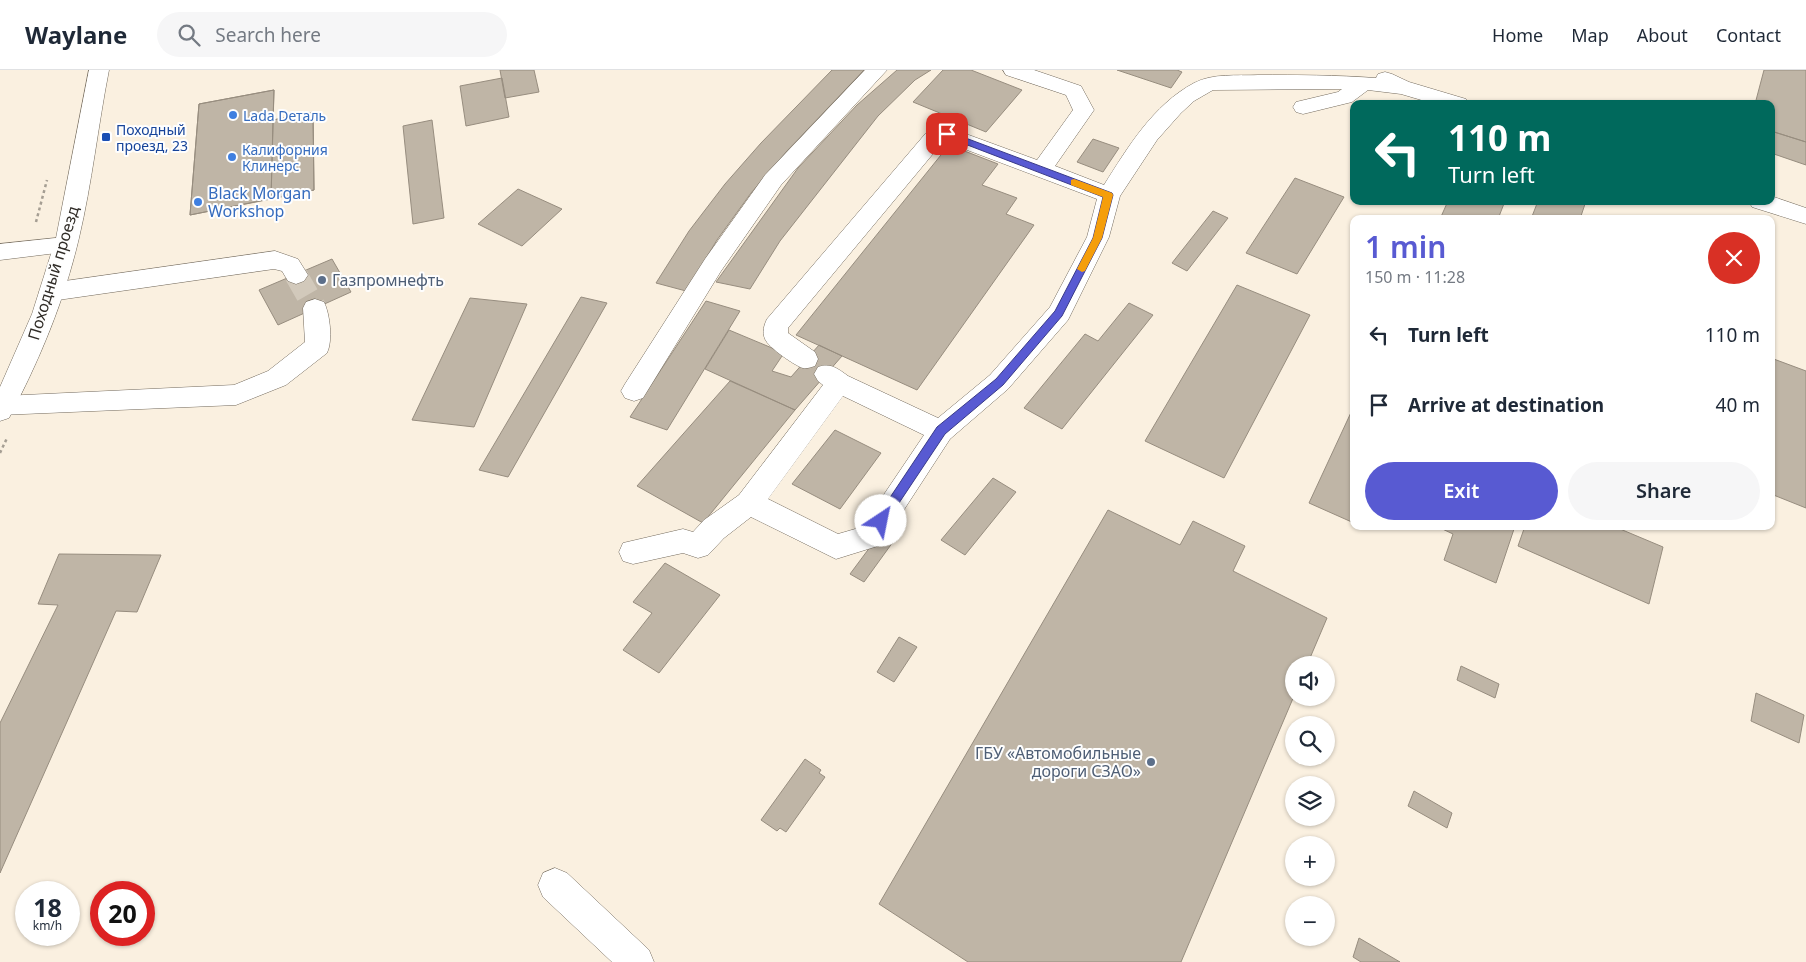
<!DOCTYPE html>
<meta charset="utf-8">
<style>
body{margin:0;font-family:"Noto Sans",sans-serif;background:#f6f6f7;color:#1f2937;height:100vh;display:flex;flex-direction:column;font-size:19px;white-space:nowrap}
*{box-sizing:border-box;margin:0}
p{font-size:16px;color:#747a83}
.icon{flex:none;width:28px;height:28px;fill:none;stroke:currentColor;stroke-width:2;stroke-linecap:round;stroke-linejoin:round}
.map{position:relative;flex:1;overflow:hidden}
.side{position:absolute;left:1350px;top:145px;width:425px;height:315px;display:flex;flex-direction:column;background:#fff;border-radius:10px;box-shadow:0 1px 4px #0004}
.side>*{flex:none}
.hud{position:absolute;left:1350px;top:30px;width:425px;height:105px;border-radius:10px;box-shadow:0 1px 4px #0004;background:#00695c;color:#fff;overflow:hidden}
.fabs{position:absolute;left:1285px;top:586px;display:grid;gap:10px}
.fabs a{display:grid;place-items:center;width:50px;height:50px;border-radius:50%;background:#fff;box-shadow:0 1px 4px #0004;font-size:25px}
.speed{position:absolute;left:15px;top:811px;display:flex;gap:10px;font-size:25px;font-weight:700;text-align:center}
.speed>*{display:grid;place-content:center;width:65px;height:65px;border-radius:50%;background:#fff;box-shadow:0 1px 4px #0004;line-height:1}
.speed small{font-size:12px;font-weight:400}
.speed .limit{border:8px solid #d22;background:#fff;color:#111}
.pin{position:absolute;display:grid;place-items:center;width:42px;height:42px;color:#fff;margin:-21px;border-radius:10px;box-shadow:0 2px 8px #0006}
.me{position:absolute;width:55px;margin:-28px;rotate:34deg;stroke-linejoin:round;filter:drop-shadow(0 0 4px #0008)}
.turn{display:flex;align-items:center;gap:18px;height:105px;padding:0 15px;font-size:22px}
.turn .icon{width:65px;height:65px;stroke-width:2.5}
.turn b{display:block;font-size:35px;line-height:42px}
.round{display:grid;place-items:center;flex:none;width:52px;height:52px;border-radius:26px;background:#f6f6f7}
.overview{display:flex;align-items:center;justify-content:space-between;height:85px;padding:0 15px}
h1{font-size:30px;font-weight:600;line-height:38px;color:#585ad2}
.primary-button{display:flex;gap:10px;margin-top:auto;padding:10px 15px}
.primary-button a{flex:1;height:58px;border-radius:30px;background:#585ad2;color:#fff;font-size:20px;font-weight:600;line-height:58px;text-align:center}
.primary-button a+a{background:#f6f6f7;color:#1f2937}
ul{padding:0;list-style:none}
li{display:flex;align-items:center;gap:15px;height:70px;padding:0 15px}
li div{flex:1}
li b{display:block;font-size:19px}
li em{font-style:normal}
header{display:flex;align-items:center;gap:30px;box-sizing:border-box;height:70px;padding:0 25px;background:#fff;border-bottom:1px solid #e0e1e3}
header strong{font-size:24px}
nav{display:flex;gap:28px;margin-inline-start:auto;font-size:18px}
.search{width:350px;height:45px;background:#f6f6f7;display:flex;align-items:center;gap:12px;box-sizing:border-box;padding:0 18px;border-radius:28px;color:#747a83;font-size:19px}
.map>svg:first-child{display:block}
.building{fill:#bfb5a6;stroke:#978d7f}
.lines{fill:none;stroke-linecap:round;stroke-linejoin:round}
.minor-tunnel{stroke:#d2c9bb;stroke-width:23;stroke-dasharray:23 12;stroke-linecap:butt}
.minor-casing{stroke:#746b5e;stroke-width:1}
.major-casing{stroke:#746b5e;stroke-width:1}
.path{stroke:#a59e93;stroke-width:2.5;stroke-dasharray:3 3;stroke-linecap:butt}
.minor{fill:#fff;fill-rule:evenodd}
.major{fill:#fff;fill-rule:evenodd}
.route{fill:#585ad2;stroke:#393a88}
.slow{fill:#f59e0b}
.shop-dot{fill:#3f7fe0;stroke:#fefefe;stroke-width:2}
.transit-dot{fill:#1a4fb4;stroke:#fefefe;stroke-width:2}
.service-dot{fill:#5c6f8a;stroke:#fefefe;stroke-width:2}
.labels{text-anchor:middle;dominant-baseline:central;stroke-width:4;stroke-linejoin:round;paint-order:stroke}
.far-shop-label{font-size:14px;fill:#366cbe;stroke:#fefefe;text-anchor:start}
.far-transit-label{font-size:14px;fill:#164399;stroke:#fefefe;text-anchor:start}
.shop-label{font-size:16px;fill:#366cbe;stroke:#fefefe;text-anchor:start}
.street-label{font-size:16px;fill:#302c27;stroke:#fefefe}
.service-label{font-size:16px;fill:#4e5e75;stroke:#fefefe;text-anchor:start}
</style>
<header>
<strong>Waylane</strong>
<div class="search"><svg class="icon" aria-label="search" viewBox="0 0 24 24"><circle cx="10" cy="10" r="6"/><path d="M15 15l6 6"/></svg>Search here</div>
<nav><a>Home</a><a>Map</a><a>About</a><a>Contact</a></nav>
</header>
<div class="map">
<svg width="1806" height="892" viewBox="0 0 1806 892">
<rect width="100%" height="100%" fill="#faf0e0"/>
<path class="building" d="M500,0H534L539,22L505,28Z
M832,0H864L786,82L751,123L717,170L686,221L656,213L689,161L725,114L761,73Z
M897,0H931L915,10L878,46L780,171L750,219L716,212L798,98L857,35Z
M943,0H971L1022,20L986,62L913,32Z
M1117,0H1177L1182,2L1171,18Z
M1764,0H1806V72L1771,61V34H1755Z
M502,8L509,47L466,56L460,16Z
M274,20L271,129L190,145L199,34Z
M274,20L273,50L313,42L314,120L190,145L199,34Z
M313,42L314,120L271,129L273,50Z
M432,50L444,148L413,154L403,56Z
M1771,61L1806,72V95L1771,83Z
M1093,69L1119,78L1103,102L1077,92Z
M949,75L998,94L982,115L1017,128L1006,144L1034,155L917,320L796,265Z
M1295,108L1344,127L1297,204L1246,183Z
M518,119L562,139L522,176L478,154Z
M1448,131H1505L1498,149H1440Z
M1538,131H1586L1580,149H1531Z
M1213,141L1228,148L1187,201L1172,193Z
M332,189L351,222L278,255L259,220Z
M1237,215L1310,245L1224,408L1145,371Z
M581,227L607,233L508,407L479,400Z
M470,228L527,234L474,357L412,350Z
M706,231L740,241L667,360L630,347Z
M1129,233L1153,245L1062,359L1024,338L1085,264L1098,271Z
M729,260L784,283L772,301L791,307L819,275L842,286L795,340L705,299Z
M1771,288L1806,301V438L1771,424Z
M730,311L795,340L703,453L637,416Z
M1354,336V453L1309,433Z
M835,360L881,383L840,439L792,414Z
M993,408L1016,422L965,485L941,470Z
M1108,440L1180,475L1193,451L1245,476L1233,501L1327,548L1307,595H1294V626L1181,892H968L879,834Z
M1436,456H1515L1496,513L1444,490L1453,464Z
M1525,456H1613L1663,477L1649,534L1518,476Z
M885,457L898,465L864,512L850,504Z
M59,484L161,485L137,542L116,541L0,803V653L58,535L38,534Z
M665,493L720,525L659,603L623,580L652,543L633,532Z
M899,567L917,577L894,612L877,602Z
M1461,596L1499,614L1495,628L1457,610Z
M1756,623L1804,645L1799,673L1751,651Z
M805,689L821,700L819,703L825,707L786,762L780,758L777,761L761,750Z
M1414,721L1452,743L1447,758L1408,736Z
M1359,868L1400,892H1361L1353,887Z"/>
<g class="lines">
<path class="minor-tunnel" d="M296,205L315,238"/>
<defs>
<path id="minor" d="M865,0H887L781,115L721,201L643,328L634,331L625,328L621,321L625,314L705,189L765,105Z
M1003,0H1034L1081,16L1094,40L1055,96L1104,115C1128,77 1153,35 1194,13C1213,3 1237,6 1258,5C1297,5 1336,5 1376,8L1378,4L1385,2L1392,4L1409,12L1466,29L1469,34H1435L1401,24L1368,20L1352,32L1303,44L1296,42L1293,37L1296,32L1338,22L1342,19L1213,20L1194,31L1181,43L1157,70L1120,126L1109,167L1068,250L1008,319L950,369L881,475L836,489L751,447L724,468L708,485L698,488L683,483L633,494L623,491L619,482L623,473L683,459L693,462L704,450L739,425L823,315L818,311L814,304L818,297C831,293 837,298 848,306L938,348L990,305L1050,237L1087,167L1097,129L946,72L942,73L788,258V263L815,282L818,289L815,296C811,297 807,299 803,298C795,296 768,277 765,269C762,262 764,255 767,249L926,63L947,57L1037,90L1073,40L1066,25L1006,5ZM843,326L924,365L862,457L838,464L768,429Z
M1771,126L1806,138V154L1752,137L1749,131H1771Z
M65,167L73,169L77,175L73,181L0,190V174Z
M275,181L298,189L308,205L304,211L296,214L288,211L282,201L274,199L51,231L43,228L39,222L43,216L51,213Z
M315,229L324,232C330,244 333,271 327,283L286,315L236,335L0,345V327L3,326L234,315L268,301L305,272L303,238L306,232Z
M555,798L567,803L649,880L654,892H612L543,827L538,815L543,803Z"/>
<path id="major" d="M89,0H109C98,56 92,113 79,168C64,232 39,291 9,348L0,351V317L32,244L56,168Z"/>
</defs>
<use href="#minor" class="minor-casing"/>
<use href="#major" class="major-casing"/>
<path class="path" d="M36,152L47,110
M0,383L7,368"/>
<use href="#minor" class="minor"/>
<use href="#major" class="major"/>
</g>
<path class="route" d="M947,61L1112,123L1113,125L1102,168L1062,246L1003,315L945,364L885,454H877L875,451L877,447L937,357L996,309L1055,241L1093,168L1103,127L944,66L943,64Z"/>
<path class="slow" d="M1074,109L1112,123L1113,125L1102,168L1085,201L1082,202L1077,199L1093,168L1103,127L1071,115V110Z"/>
<g class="shop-dot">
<circle cx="233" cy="45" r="5"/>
<circle cx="232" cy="87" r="5"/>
<circle cx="198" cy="132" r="5"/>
</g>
<rect class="transit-dot" x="101" y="62" width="10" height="10" rx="2.5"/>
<g class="service-dot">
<circle cx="322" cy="210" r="5"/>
<circle cx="1151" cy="692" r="5"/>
</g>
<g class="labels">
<g class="far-shop-label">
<text x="243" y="45">Lada Dеталь</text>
<text x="242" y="79">Калифорния<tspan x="242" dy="16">Клинерс</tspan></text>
</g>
<g class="far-transit-label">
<text x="116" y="59">Походный<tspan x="116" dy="16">проезд, 23</tspan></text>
</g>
<g class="shop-label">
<text x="208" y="123">Black Morgan<tspan x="208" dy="18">Workshop</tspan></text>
</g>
<g class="street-label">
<text transform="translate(53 203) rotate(-73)">Походный проезд</text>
</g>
<g class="service-label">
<text x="332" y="210">Газпромнефть</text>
<text x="1141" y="683" text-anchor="end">ГБУ «Автомобильные<tspan x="1141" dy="18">дороги СЗАО»</tspan></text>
</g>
</g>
</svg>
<div class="fabs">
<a><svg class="icon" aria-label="sound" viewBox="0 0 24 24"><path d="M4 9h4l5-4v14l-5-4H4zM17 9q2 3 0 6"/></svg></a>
<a><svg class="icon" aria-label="search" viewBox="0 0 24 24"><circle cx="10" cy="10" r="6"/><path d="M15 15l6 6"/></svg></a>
<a><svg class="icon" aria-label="layers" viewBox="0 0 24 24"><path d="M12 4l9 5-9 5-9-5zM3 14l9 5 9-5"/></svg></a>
<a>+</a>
<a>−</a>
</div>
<div class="speed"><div>18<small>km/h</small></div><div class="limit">20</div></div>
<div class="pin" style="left:947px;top:64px;background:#d93025"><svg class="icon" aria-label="arrive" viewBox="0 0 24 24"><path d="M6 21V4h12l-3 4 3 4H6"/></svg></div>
<svg class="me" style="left:881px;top:451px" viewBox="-20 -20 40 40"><circle r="19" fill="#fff"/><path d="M0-13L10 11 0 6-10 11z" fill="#585ad2"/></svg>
<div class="hud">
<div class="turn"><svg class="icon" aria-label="left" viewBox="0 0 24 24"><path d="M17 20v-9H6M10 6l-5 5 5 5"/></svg><div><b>110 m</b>Turn left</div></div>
</div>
<section class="side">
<div class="overview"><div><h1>1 min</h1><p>150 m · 11:28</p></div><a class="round" style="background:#d93025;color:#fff"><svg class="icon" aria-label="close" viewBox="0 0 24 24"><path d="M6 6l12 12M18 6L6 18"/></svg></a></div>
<ul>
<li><svg class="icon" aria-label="left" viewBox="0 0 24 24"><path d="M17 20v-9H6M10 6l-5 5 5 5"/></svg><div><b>Turn left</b></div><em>110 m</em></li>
<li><svg class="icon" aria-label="arrive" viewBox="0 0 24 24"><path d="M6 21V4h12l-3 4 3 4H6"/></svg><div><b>Arrive at destination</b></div><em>40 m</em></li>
</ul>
<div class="primary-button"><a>Exit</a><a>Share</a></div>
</section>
</div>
